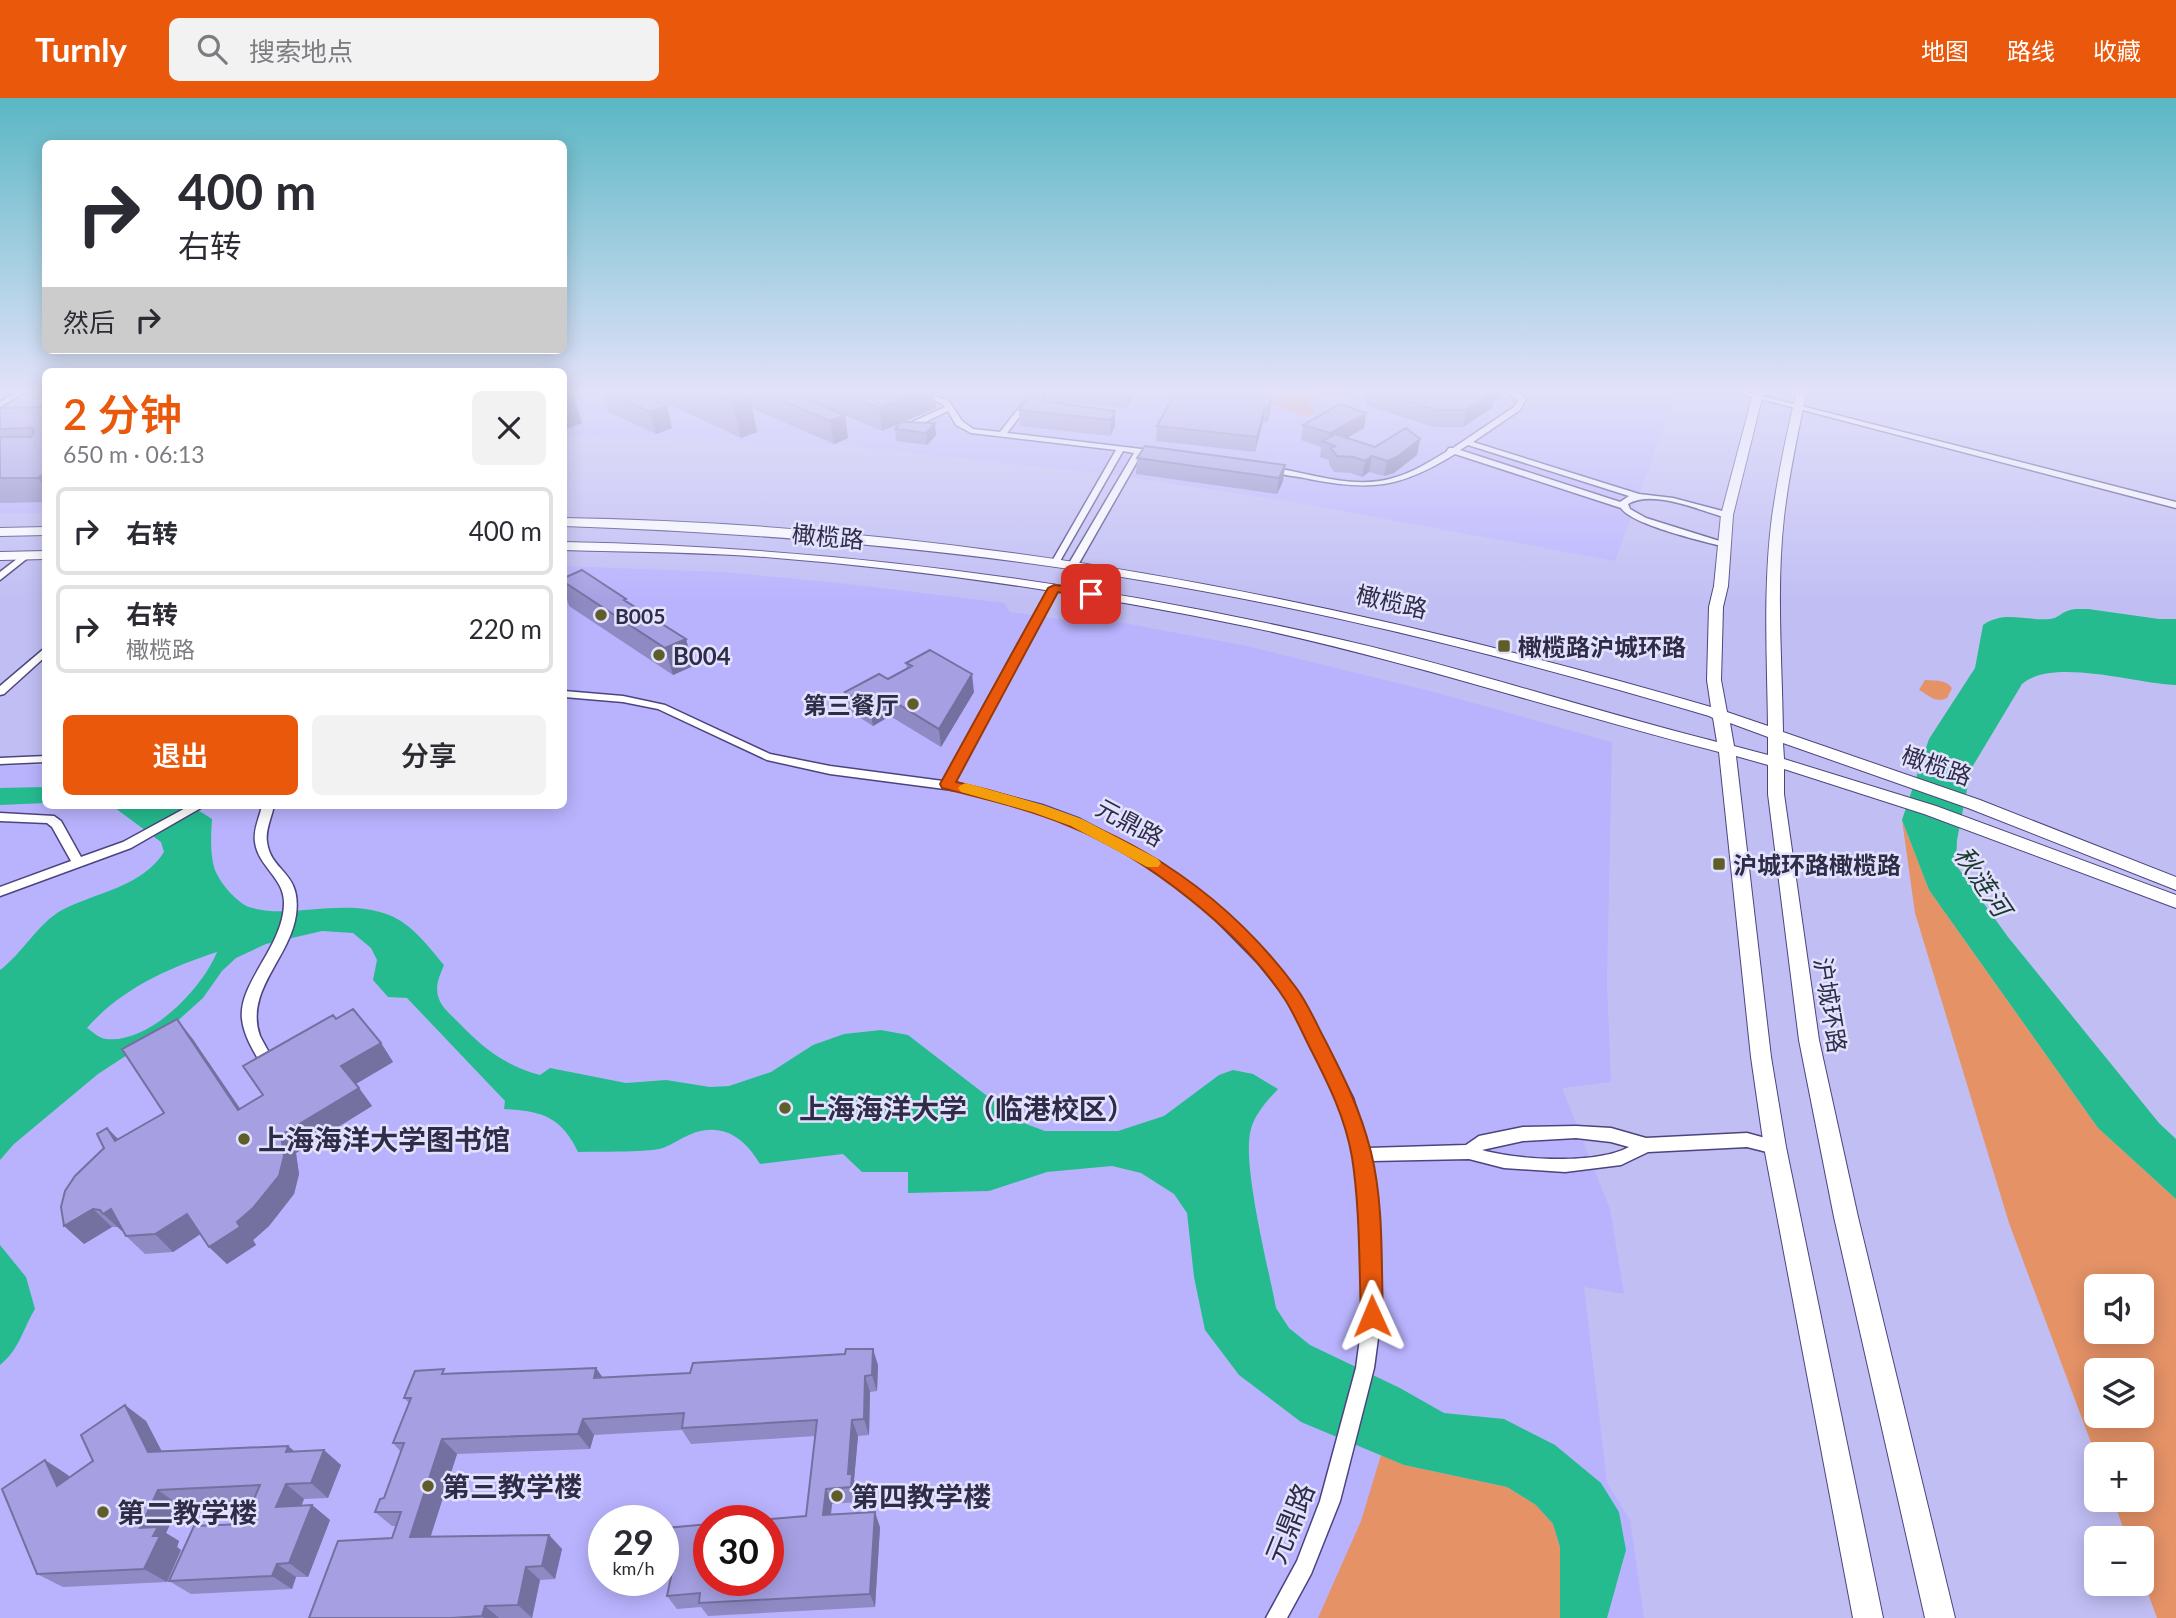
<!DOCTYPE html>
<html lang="zh">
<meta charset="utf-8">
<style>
body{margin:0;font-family:Lato,"Noto Sans SC",sans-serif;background:#f2f2f3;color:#2b2b33;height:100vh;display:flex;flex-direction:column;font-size:26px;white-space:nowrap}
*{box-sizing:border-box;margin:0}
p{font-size:23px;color:#7c7c81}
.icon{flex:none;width:38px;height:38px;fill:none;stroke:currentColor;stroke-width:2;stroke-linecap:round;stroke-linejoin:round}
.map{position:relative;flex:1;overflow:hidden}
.details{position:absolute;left:42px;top:270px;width:525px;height:441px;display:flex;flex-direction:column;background:#fff;border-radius:10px;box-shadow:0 4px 18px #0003}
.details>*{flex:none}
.guide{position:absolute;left:42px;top:42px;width:525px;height:214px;border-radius:10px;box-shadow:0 4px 18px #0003;background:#fff;color:#2b2b33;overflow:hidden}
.fabs{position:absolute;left:2084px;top:1176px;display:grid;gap:14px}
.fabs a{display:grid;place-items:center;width:70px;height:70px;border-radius:10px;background:#fff;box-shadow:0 4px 18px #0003;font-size:35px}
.speed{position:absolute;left:588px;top:1407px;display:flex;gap:14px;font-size:35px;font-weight:700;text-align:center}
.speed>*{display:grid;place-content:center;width:91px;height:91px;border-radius:50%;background:#fff;box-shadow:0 4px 18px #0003;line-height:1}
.speed small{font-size:18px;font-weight:400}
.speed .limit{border:10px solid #d22;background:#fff;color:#111}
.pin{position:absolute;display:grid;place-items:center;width:60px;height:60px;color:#fff;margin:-30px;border-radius:14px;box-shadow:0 4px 10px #0006}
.me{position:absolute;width:77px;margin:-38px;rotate:359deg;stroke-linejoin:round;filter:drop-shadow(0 0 5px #0008)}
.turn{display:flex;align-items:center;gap:24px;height:147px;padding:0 21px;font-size:32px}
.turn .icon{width:91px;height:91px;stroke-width:2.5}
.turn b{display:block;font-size:49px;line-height:60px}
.then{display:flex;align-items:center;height:66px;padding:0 21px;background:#0003;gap:14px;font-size:26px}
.round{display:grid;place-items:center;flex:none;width:74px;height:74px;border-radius:10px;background:#f2f2f3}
.overview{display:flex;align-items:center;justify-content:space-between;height:119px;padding:0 21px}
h1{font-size:42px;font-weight:600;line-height:52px;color:#ea580c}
.primary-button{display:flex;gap:14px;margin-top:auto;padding:14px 21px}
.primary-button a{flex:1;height:80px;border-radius:10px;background:#ea580c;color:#fff;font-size:28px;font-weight:600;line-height:80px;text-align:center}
.primary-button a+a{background:#f2f2f3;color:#2b2b33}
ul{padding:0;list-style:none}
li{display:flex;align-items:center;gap:21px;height:88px;margin:0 14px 10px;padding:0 7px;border:4px solid #e1e1e2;border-radius:10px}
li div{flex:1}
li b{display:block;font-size:26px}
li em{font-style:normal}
header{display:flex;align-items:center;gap:42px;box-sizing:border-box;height:98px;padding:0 35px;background:#ea580c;color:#fff}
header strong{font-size:33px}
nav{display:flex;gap:38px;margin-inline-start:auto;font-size:24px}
.search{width:490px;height:63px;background:#f2f2f3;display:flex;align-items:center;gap:18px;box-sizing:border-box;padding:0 24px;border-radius:10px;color:#7c7c81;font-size:26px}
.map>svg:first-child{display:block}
.built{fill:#b9b3fe;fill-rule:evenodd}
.green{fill:#e59267;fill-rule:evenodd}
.water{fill:#26bb8f;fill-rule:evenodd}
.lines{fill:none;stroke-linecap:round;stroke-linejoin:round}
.minor-casing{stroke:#4c447f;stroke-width:3}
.secondary-casing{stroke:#4c447f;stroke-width:2}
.minor{fill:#fff;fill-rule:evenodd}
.secondary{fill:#fff;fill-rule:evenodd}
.wall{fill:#8f8ac3}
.shaded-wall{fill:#74709f}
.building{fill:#a6a0e3;stroke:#74709f;stroke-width:2}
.route{fill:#ea580c;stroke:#983908;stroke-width:2}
.slow{fill:#f59e0b}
.poi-dot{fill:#5f5d2a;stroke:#e3e2fe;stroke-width:2.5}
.labels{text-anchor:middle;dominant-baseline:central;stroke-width:5;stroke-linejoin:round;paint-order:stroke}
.far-poi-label{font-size:21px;font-weight:bold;fill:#2f2c47;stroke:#e3e2fe;text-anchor:start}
.street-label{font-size:24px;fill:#2f2c47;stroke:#e3e2fe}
.poi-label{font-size:24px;font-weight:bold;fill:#2f2c47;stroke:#e3e2fe;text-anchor:start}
.water-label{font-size:26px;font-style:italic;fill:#1d392f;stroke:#e3e2fe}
.near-poi-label{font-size:28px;font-weight:bold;fill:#2f2c47;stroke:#e3e2fe;text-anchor:start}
.near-street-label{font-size:28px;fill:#2f2c47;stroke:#e3e2fe}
</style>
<header>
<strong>Turnly</strong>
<div class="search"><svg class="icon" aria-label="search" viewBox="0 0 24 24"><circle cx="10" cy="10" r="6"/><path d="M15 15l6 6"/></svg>搜索地点</div>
<nav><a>地图</a><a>路线</a><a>收藏</a></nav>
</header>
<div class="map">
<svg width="2176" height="1520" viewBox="0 0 2176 1520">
<rect width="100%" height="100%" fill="#c1bef4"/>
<path class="built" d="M0,292H45V415L0,416Z
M564,292H1677L1615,463L1287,403L1115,377L839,347L564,339Z
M564,468L723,474L839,485L1004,505L1010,514L1066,522L1080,517L1247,548L1434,594L1612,644L1607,885L1611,984L1562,990L1610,1111L1624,1196L1584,1189L1607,1385L1630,1422L1644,1520H0V668L45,667L46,707H564ZM604,1423H663V1482H604ZM709,1423H768V1482H709Z"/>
<path class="green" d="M1262,292H1341L1353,296L1343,299H1320L1308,306L1315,314L1309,319L1249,299Z
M1925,582C1935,583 1945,581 1952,590L1947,600C1934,606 1928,596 1919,592Z
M1902,722L1929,792L2098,1030L2176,1101V1520H2157L2142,1479V1440H2127L2113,1402H2142V1356L2096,1358L2009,1125L1915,815ZM2096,1188H2142V1234H2096ZM2096,1272H2142V1318H2096Z
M1381,1357L1404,1367L1507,1389L1536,1407L1553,1426L1560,1449V1520H1318L1361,1423Z"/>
<path class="water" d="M2088,511L2159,521H2176V587C2137,586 2053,559 2022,586L1971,671L1957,742L1956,767L2008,839L2159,1025L2176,1041V1101L2098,1030L1929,792L1902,722L1929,641L1975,570L1983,527C2004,512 2026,523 2050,521C2057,520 2059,517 2065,514C2072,510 2080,511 2088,511Z
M45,689V705L0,707V690Z
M111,707H190L212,721C211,736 210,754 214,769C218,783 236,804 249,809C290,822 342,799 389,817C412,826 428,848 444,867C440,877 435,887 438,898C441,909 450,916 458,924C482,949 505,968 540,977L550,970L626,985L666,982L710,989L729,988L771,974L813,947L844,936L881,932L908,937L1021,1024L1045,1033H1118L1164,1018L1219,977L1233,972L1253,976L1278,991C1267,1003 1255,1016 1251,1031C1241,1064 1269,1172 1276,1210L1289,1230L1310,1247L1400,1290L1444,1315L1504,1321L1555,1347L1601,1385L1619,1414L1626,1452L1607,1520H1560V1449L1553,1426L1536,1407L1507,1389L1404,1367L1301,1324L1239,1277L1205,1232L1194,1179L1187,1115L1174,1096L1141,1075L1112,1068L1047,1074L989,1093L908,1095V1074H862L843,1056L760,1066C744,1039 721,1023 689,1037C679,1041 669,1049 659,1051C633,1055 604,1053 578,1054C561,1018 541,1013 504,1011L505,1003L407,900L388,899L373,882L377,862L371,850L353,835L322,833L266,846L236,860L222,873L203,900L173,927L98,976L14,1046L0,1062V872C23,855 37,826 62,812C97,794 142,789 164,754L161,744ZM217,854C202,891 149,946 106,941C99,940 93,934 87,930C121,891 168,870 217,854Z
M0,1147L26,1179L35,1211C23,1231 19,1252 0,1267Z"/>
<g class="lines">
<defs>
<path id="minor" d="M19,292H28L0,309V304Z
M909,292H919L949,303L962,323L973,331L1000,334L1033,292H1040L1007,335L1158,353L1162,355L1158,357L1142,355L1078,467L1073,470L1070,469L1068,467L1134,355L1123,353L1059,465L1055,468L1052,467L1051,465L1116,352L971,335L956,327L948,313L907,333H901V329L945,309L943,306Z
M1503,292H1512L1525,299L1526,301L1520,312L1473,344L1639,396L1673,400L1730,415V419L1727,420C1701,413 1653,391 1628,406L1630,411L1646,420L1729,446L1725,449C1703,443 1632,427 1621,410L1455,356C1400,390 1371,393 1309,381C1295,378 1277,377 1266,371L1270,369C1309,375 1354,392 1393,380C1412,375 1429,364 1446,354L1449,350H1453L1514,309L1518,302ZM1468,347L1629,398L1620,404L1460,352Z
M1727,292H1739L2176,404V410Z
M26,454L30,457L29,459L0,482V474Z
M1054,487L1059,490L954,684L1042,707L1080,721L1157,762L1213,803L1269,858L1297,894L1353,1000L1368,1050L1466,1047L1479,1038L1523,1029L1576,1028L1611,1030L1646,1040L1747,1035L1780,1044L1783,1049L1780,1054L1775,1056L1747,1049L1648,1054L1621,1067L1565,1074L1504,1070L1469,1061L1371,1063L1376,1108L1381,1218L1374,1270L1340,1403L1311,1476L1287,1520H1266L1297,1463L1320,1403L1356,1270L1363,1218L1360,1108L1354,1057L1339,1000L1287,901L1259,866L1203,809L1149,768L1072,727L1034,713L960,693L830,676L767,662L658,611L623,604L564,599V593L623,598L665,607L770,656L830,668L943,683L1049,490ZM1576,1040L1611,1044L1629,1049C1596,1067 1518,1062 1482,1052L1523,1043Z
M46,549V558L4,596L0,597V588Z
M46,658V664L0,666V660Z
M191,707H206L131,750L0,798V789L71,763L52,729L47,725L0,723V715L54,718L61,723L81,759L123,744Z
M262,707H274C272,719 265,732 267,744C271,775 302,773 296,817C290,860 244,893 260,938C264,946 269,954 273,962L271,966L266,968L261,966C253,952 244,938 242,921C238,885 283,849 284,806C285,780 258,769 255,744C253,731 260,719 262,707Z"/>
<path id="secondary" d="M1754,292H1764L1733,417L1728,488L1723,509L1721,582L1727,614L1768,628C1767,559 1763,487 1772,419C1778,376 1787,334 1797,292H1807C1798,334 1789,376 1784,419C1776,489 1782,563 1783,634L1980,702L2176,779V792L1968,710L1783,645L1784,661L1936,708L2176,797V810L1924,716L1784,671V696L1819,942L1858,1119L1955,1520H1925L1834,1119L1799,942L1768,696V667L1736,658L1771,959L1786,1049L1883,1520H1853L1764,1049L1751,959L1719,654C1562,614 1409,563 1250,529C1090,496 928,472 765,459C698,454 631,454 564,452V444C829,449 1089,483 1347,543C1472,572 1593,613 1717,644L1713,620L1709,618C1523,563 1337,515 1146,483C953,450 759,435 564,428V420C956,426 1336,499 1711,609L1707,582L1709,509L1714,488L1721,417ZM1730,625L1768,639V657L1734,648Z
M46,429V437L0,438V430Z
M46,453V461L0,462V454Z"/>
</defs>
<use href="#minor" class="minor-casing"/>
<use href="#secondary" class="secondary-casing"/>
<use href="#minor" class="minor"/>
<use href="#secondary" class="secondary"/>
</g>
<path class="wall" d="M573,292H633L672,330L656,336L609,314L604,294L588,299Z
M639,292H934L936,310L903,324L936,337L927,347L896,343L895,331L900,325L882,333L809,302L848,340L834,346L752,310L757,334L741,340Z
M1035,292H1132V300L1126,310L1045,302V304L1115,313V328L1110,338L1020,328L1019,312Z
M1367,292H1501L1499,300L1494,303L1492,310L1463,329H1433L1365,307Z
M1272,299L1270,314L1267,325L1263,324L1255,354L1156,343L1157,328Z
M46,309V404L0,405V310Z
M1366,315L1364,330L1347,340L1375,349L1420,341L1417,357L1394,375L1384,378L1369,374L1362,379L1351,375L1334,374L1329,366V362L1320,359L1321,349L1301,342L1303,327Z
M1137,360L1285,367L1283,383L1277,396L1136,376Z
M564,480L626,501L627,504L686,541L693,568L673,577L569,508L564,492Z
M906,565L974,594L941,649L890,618L873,628L848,612L845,594L888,581L907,570Z
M336,921L381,945L393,964L356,986L372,1008L296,1055L299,1076L294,1096L269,1128L253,1142L256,1147L227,1166L209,1149L201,1136L173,1154L145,1156L126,1138L123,1133H122L118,1129H112L84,1146L104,1050L107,1030L118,1041L164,1015L192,940L240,1011L263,997Z
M878,1267L877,1293L870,1294L869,1337L858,1338L854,1382L858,1391L857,1404L832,1406L831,1416L880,1429L875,1509L708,1518L701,1509L677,1511L667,1498L672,1474L670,1475L663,1465V1444L806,1418L815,1338L691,1346L682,1332L594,1337L590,1351L457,1356L430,1439L549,1437L562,1451L555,1481L540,1482L532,1520H309L392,1440L396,1428H392L375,1414L384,1400L401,1354L393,1345L409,1305L404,1300L448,1275L596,1270L603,1280Z
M146,1323L161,1353L288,1348L294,1353L341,1367L328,1400L304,1401L301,1408L312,1407L330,1422L308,1479H296L292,1491L191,1496L169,1483L243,1426L253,1403L179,1407L166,1435L179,1443L177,1449L181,1452L167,1484L63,1489L37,1476L68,1377L69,1379Z"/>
<path class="shaded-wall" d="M564,292H572L582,325L564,332Z
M586,292H603L604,294L588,299Z
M779,292H808L809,302L794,308Z
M924,292H934L936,310L882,333L879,310Z
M1128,292H1132V300L1126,310V295Z
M1489,292H1501L1499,300L1494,303L1492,310L1463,329L1466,312Z
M750,299L757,334L741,340L733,305Z
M1272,299L1270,314L1267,325L1268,310Z
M667,308L672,330L656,336L650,314Z
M1265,309L1263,324L1255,354L1257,339Z
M1115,313V328L1110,338L1111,322Z
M1366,315L1364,330L1334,347L1328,345L1330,335Z
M845,317L848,340L834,346L830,323Z
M935,325L936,337L927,347L926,335Z
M1420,341L1417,357L1394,375L1384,378L1387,363Z
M1372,358L1369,374L1362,379L1365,363Z
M1285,367L1283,383L1277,396L1279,380Z
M46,374V391L38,380Z
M686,541L693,568L673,577L665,550Z
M972,576L974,594L941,649L939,631Z
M888,600L890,618L873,628L870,610Z
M177,921L192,940L254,1031L238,1012Z
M381,945L393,964L354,987L341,968Z
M359,990L372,1008L296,1055L299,1076L294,1096L269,1128L253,1142L256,1147L227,1166L209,1149L237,1124L281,1037Z
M107,1030L125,1048L115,1043Z
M93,1111L112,1129L84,1146L64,1128Z
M111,1111L129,1129L122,1133L103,1116Z
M187,1116L205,1133L173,1154L155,1136Z
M873,1251L878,1267L877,1293L872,1277Z
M596,1270L607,1286L594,1280Z
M865,1278L870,1294L869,1337L864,1321Z
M125,1307L146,1323L170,1369L148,1354Z
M583,1321L594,1337L590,1351L578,1336Z
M852,1322L858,1338L854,1382L858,1391L857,1404L851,1389L848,1376Z
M442,1341L457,1356L426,1453L410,1439Z
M288,1348L306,1363L286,1354Z
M324,1352L341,1367L328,1400L311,1385Z
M45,1362L68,1377L80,1403L57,1388Z
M286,1386L304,1401L295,1424L276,1409Z
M826,1391L832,1406L829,1431L823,1417Z
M158,1392L179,1407L166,1435L179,1443L177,1449L181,1452L167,1484L144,1471L140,1430Z
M312,1407L330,1422L308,1479L289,1465Z
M875,1414L880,1429L875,1509L870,1496Z
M549,1437L562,1451L555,1481L542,1468Z
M277,1466L296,1479L292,1491L272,1478Z
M526,1469L540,1482L532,1520L518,1507Z
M485,1508L499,1520H484L482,1518Z"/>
<path class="building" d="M604,292H633L667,308L650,314Z
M705,292H734L750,299L733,305Z
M758,292H784L845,317L830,323Z
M836,292H924L879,310Z
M1035,292H1044L1043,303L1115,313L1111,322L1019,312Z
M1098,292H1128L1126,295Z
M1177,292H1206L1272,299L1268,310L1265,309L1257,339L1157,328Z
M1372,292H1490L1496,293L1466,312H1437Z
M1340,306L1366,315L1330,335L1303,327Z
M46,309V374L38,380H0V339H31L34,333L32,330L0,331V310Z
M901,324L935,325L926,335L895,331Z
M1406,330L1420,341L1397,359L1387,363L1372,358L1365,363L1354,359L1337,358L1331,350L1335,348L1322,343L1335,336L1375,349Z
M1145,348L1285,367L1279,380L1137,360Z
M582,472L626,501L624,502L686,541L665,550L564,484V480Z
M930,552L972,576L939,631L888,600L870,610L845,594L879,576L888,581L912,568L906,565Z
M353,911L381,945L341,968L359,990L281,1037L284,1058L279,1078L253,1110L237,1124L240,1129L209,1149L187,1116L155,1136L126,1138L111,1111L103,1116L100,1112L93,1111L64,1128L61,1109L65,1093L75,1078L104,1050L97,1036L107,1030L115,1043L164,1015L122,951L177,921L238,1012L263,997L243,968L333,917L336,921Z
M846,1251H873L872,1277L865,1278L864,1321L852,1322L848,1376H852L851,1389L826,1391L823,1417L875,1414L870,1496L699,1505L700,1495L667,1498L675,1460L663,1461V1444L666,1430L709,1426V1482H768V1423H749L806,1418L817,1322L682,1330L684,1315L583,1321L578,1336L442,1341L410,1439L549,1437L542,1468L526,1469L518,1507L485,1508L482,1518L451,1520H309L338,1443L392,1440L401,1414H375L380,1401L384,1400L404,1345H393L411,1300H404L415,1273L444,1271L442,1276L596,1270L594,1280L690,1275L693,1265L845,1256Z
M125,1307L148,1354L288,1348L286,1354L324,1352L311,1385L286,1386L276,1409L312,1407L289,1465L277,1466L272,1478L169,1483L194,1428L243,1426L260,1387L158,1392L140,1430L158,1429L153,1438H160L144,1471L37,1476L2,1391L45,1362L57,1388L93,1363L81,1337Z"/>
<linearGradient id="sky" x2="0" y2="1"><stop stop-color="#5ab7c4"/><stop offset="0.58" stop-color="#e3e2fa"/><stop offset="1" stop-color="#e3e2fa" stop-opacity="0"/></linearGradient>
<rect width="2176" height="505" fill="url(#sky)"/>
<path class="route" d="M1054,487L1091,492L1097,496L1091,500L1058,494L956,684C1096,716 1210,773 1297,891C1308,906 1316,925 1325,942C1345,981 1360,1011 1371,1054C1384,1106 1381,1165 1383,1218L1380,1226L1372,1229L1364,1226L1361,1218C1359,1165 1360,1111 1352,1059C1345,1019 1328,985 1310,950C1302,934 1295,918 1286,903C1242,834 1145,758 1069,728C1028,711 985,701 942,690L940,686L1048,490Z"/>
<path class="slow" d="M966,685L1043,707L1082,721L1158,761L1161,765L1158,769H1147L1071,728L1032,714L961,694L958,690L961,687Z"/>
<g class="poi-dot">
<circle cx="601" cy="517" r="7"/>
<rect x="1497" y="541" width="14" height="14" rx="3.5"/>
<circle cx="659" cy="557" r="7"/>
<circle cx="913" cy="606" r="7"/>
<rect x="1712" y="759" width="14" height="14" rx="3.5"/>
<circle cx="785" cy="1010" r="7"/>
<circle cx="244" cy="1041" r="7"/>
<circle cx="428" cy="1388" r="7"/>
<circle cx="837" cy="1398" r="7"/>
<circle cx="103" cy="1414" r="7"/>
</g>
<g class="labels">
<g class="far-poi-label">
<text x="615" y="517">B005</text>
</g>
<g class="street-label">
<text transform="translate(828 438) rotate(5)">橄榄路</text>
<text transform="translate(1392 503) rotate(13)">橄榄路</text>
<text transform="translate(1937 667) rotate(19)">橄榄路</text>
<text transform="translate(1130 724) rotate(28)">元鼎路</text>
<text transform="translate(1831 907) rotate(81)">沪城环路</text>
</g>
<g class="poi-label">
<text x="1518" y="548">橄榄路沪城环路</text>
<text x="673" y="557">B004</text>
<text x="899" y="606" text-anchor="end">第三餐厅</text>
<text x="1733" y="766">沪城环路橄榄路</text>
</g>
<g class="water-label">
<text transform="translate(1983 783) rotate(56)">秋涟河</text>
</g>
<g class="near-poi-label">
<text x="799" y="1010">上海海洋大学（临港校区）</text>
<text x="258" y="1041">上海海洋大学图书馆</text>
<text x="442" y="1388">第三教学楼</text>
<text x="851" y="1398">第四教学楼</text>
<text x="117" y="1414">第二教学楼</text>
</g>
<g class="near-street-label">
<text transform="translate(1289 1425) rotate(-68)">元鼎路</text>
</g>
</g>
</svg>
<div class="fabs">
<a><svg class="icon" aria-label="sound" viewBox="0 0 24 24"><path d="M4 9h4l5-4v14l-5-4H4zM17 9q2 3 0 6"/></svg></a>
<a><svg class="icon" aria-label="layers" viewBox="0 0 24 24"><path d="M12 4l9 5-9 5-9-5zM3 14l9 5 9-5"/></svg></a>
<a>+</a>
<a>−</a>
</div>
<div class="speed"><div>29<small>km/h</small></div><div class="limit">30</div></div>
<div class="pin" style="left:1091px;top:496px;background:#d93025"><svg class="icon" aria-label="arrive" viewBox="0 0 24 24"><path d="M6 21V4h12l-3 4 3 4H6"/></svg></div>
<svg class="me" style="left:1372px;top:1218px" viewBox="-20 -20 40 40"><path d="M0-17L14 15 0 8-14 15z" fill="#ea580c" stroke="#fff" stroke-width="4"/></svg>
<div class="guide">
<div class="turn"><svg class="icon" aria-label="right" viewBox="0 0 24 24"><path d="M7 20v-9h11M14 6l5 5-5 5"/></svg><div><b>400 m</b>右转</div></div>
<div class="then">然后<svg class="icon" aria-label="right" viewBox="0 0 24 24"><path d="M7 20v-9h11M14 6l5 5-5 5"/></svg></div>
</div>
<section class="details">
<div class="overview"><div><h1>2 分钟</h1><p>650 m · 06:13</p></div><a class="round"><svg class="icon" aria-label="close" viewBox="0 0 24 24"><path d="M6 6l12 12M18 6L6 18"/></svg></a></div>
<ul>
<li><svg class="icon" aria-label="right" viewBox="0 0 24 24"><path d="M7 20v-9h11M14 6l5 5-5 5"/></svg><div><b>右转</b></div><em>400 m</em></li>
<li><svg class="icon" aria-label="right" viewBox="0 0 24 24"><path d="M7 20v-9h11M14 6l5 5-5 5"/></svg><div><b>右转</b><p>橄榄路</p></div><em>220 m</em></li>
</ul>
<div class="primary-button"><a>退出</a><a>分享</a></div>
</section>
</div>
